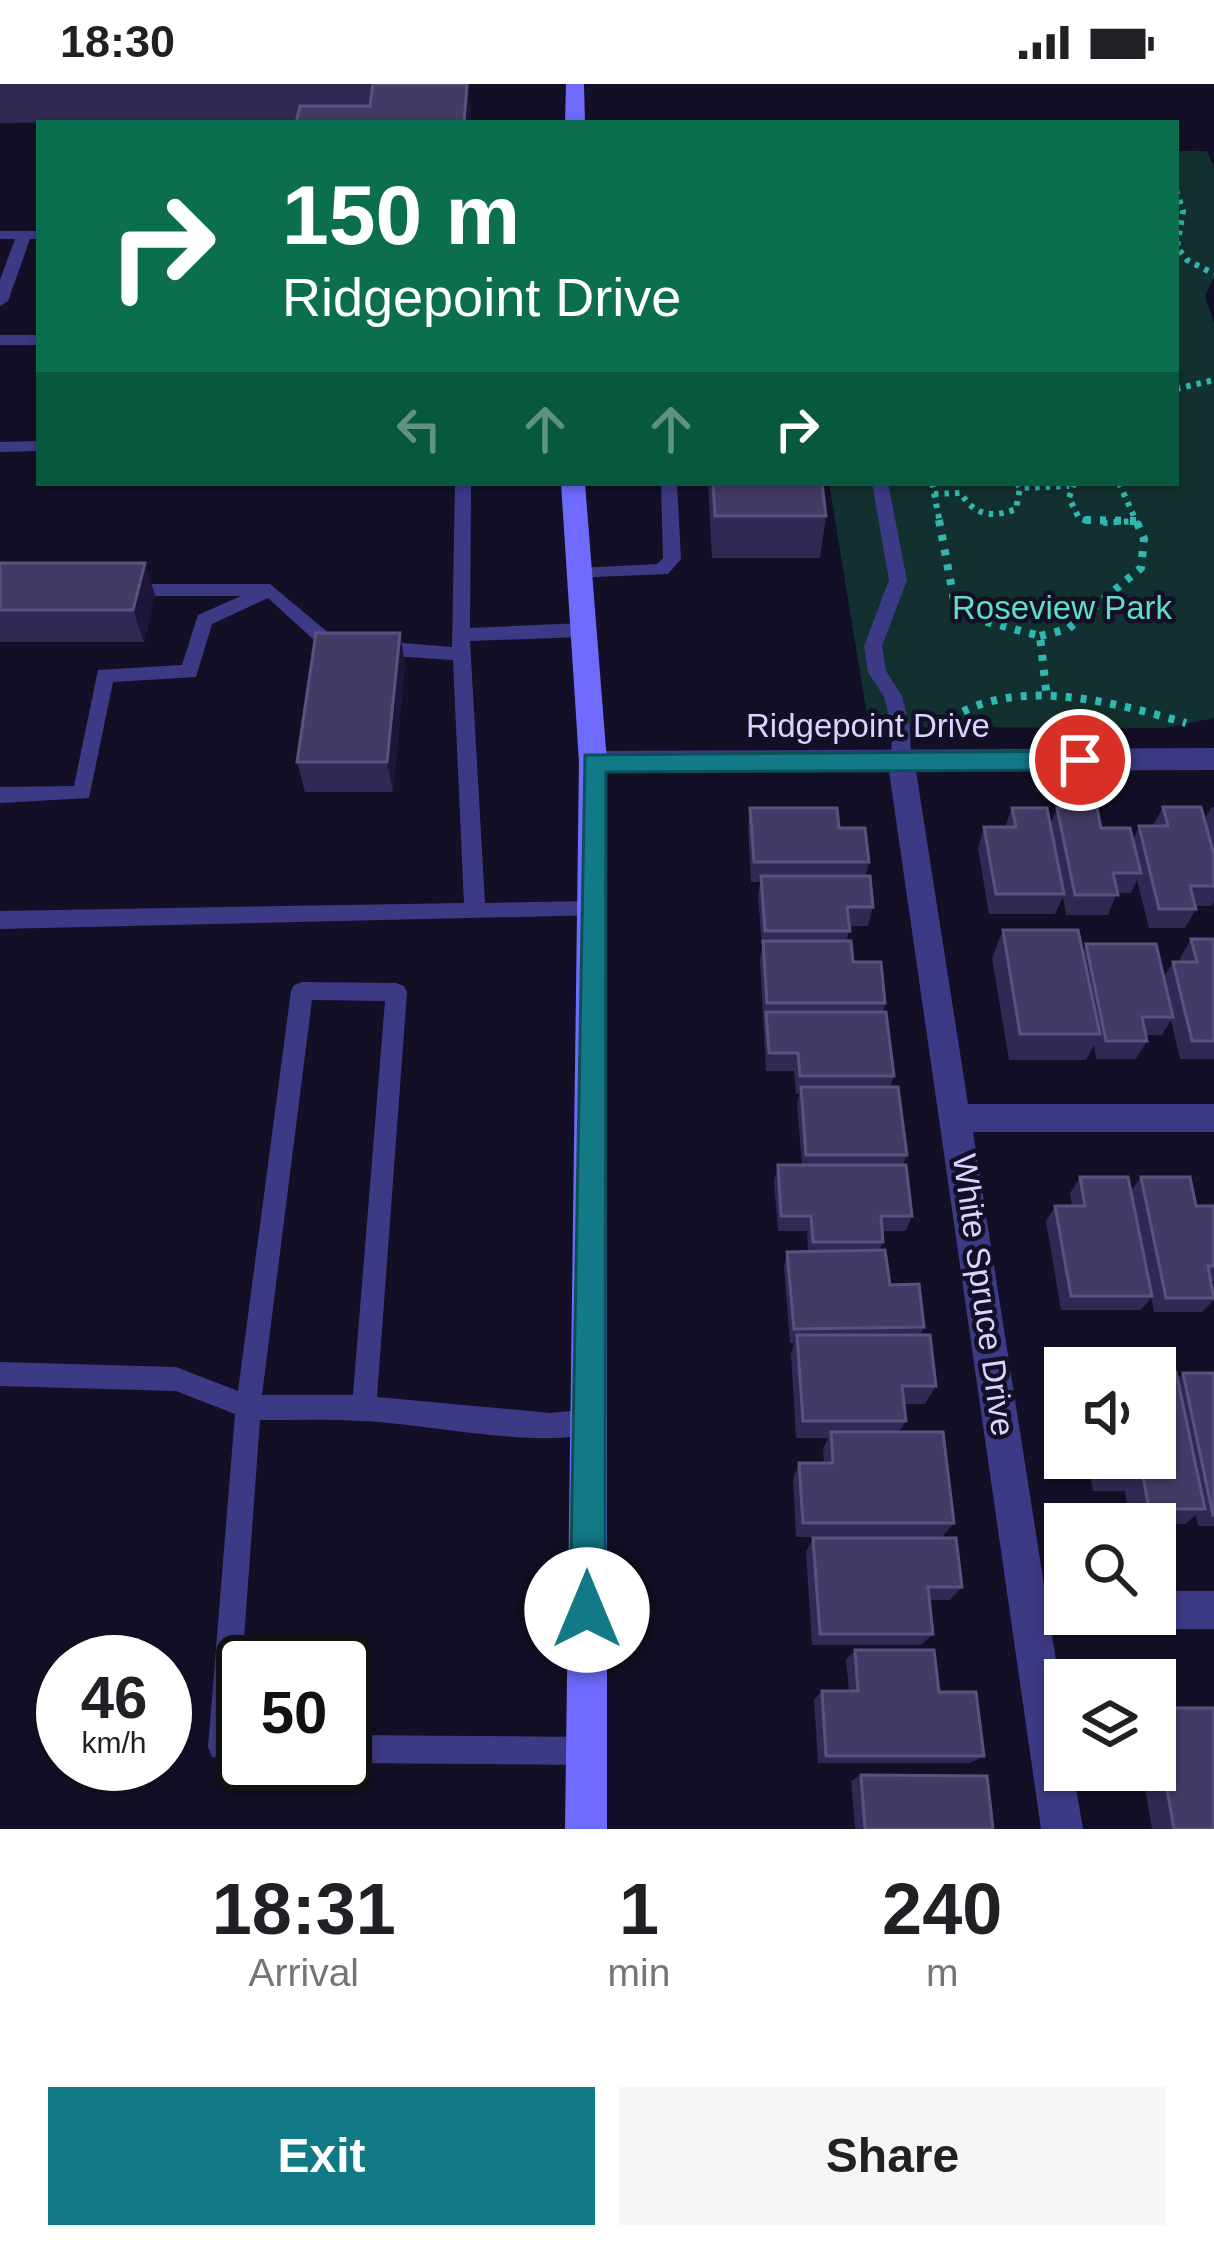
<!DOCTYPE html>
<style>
body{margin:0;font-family:Arial,sans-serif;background:#f6f6f6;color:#202124;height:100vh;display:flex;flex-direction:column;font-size:45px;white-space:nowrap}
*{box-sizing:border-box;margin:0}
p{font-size:39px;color:#757577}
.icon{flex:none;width:66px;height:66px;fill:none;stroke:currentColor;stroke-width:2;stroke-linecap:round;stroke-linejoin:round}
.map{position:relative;height:1745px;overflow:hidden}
.side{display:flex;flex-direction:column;background:#fff;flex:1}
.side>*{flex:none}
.banner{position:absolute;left:36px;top:36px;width:1143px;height:366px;border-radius:0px;box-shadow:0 3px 9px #0004;background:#0b6e4f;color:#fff;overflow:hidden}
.tools{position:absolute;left:1044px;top:1263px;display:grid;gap:24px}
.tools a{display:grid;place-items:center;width:132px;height:132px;border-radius:0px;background:#fff;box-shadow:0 3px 9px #0004;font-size:60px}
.speed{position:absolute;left:36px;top:1551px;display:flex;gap:24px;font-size:60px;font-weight:700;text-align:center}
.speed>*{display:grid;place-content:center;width:156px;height:156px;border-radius:50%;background:#fff;box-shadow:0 3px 9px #0004;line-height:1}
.speed small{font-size:30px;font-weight:400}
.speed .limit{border:6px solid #111;border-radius:18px;background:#fff;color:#111}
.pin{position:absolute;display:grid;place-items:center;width:102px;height:102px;color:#fff;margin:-51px;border:6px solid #fff;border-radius:50%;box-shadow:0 3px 12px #0007}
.me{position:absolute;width:132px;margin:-66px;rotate:0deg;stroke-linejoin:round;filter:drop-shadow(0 0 9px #0008)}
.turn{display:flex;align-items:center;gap:42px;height:252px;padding:0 48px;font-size:54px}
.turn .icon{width:156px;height:156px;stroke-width:2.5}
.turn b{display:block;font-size:84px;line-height:102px}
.lanes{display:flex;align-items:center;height:114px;padding:0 48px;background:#0003;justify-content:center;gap:60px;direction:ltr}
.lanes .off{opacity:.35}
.eta{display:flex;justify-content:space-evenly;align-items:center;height:204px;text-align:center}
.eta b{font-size:72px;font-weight:600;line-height:84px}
.primary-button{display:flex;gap:24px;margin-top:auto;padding:24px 48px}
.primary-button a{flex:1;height:138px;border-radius:0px;background:#127987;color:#fff;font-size:48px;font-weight:600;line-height:138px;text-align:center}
.primary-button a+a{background:#f6f6f6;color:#202124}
.status{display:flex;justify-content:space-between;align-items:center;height:84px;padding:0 60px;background:#fff;direction:ltr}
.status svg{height:33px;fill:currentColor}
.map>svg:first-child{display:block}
.green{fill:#12302f}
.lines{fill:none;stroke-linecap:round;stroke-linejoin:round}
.path-far1{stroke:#2fb8b0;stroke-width:6;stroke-dasharray:4.5 6;stroke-linecap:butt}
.path{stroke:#2fb8b0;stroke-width:8;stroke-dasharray:6 9;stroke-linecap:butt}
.lane{fill:#3d3a85;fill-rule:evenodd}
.street{fill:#3d3a85;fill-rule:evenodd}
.secondary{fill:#6f6bff;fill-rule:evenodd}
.wall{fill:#312854}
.shaded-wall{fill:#1d163a}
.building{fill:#433a66;stroke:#5a527e;stroke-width:3}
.route{fill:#127987;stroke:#0c4f58;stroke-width:3}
.labels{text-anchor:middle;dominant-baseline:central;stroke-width:9;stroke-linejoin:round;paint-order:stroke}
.park-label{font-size:33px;fill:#5fe0c0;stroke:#130f26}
.street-label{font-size:33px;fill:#d9d4ff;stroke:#130f26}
</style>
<div class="status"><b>18:30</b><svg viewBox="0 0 49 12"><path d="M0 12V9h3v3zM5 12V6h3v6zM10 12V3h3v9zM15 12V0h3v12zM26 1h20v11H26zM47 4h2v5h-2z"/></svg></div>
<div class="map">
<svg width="1214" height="1745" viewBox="0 0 1214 1745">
<rect width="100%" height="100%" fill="#130f26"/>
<path class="green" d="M1176,67H1207L1214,83V193L1205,212L1214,240V634L1165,644L869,643L829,399H1176Z"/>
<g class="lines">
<path class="path-far1" d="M1176,106L1183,127L1177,163L1187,176L1214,190
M1176,305L1214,296
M932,399L940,439
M1017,399L1020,404L1069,402
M1074,399L1069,414L1079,434L1092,439
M1119,399L1137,439
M934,410L961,409C974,432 993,434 1016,425L1020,404
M1103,439L1136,437"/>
<path class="path" d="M939,436L954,516L984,537L1040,552L1047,615
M1085,436L1136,437
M1040,552L1068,545L1141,484L1144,455L1136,436
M938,644C1004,588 1110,617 1186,639"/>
<path class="lane" d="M0,147H39V155H30L8,217L0,222V196L15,155H0Z
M0,251H39V261H0Z
M39,357V367L0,368V358Z
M455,399H471L470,544L582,539L591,546L582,553L470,557L485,819L592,817L599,819L602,825L599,831L0,845V827L464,819L453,576L378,571L369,564L378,557L452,563Z
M661,399H677L681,475L668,490L571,494L568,490L577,484L657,480L663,474Z
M872,399H888L907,496L882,562L886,587L902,612L910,644L911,678L901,685L891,678L892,644L884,613L868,588L864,562L889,496Z
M130,500H270L336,555L347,557L350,562L341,569L325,566L268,514L212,540L196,593L113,598L89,714L0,719V703L74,702L98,586L182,581L198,531L241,512H130L121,506Z
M302,898L396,899L404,902L407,908L377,1313L551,1329L588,1325L597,1329L601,1338L597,1347C548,1367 421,1339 363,1337C329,1335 294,1336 260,1336L237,1650H243V1678L212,1673L208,1663L235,1330L176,1307L0,1302V1278L176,1283L238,1307L291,907L294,901ZM312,916L385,917L353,1311H262Z
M345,1651L586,1653L596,1657L600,1667L596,1677L586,1681L345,1679Z"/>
<path class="street" d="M1214,664V686L916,687L968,1020H1214V1048H973L1045,1507H1065V1530H1083L1079,1540L1051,1545L1065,1633V1686H1073L1083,1745H1041L889,687L593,689L579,678L593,667Z
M1155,1507H1214V1545H1155L1141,1540L1137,1530H1155Z"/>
<path class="secondary" d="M566,0H584L585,39H565Z
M561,399H585L607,678V1745H565L579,678Z"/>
</g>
<path class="wall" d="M0,0H468L471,39H296L297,37L0,39Z
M708,399H822L826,432L820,474H712Z
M0,479L155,511L144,558H0Z
M400,549L405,580L393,708H305L297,678Z
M1163,723L1204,736L1212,723H1214V817L1211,822H1195L1196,825L1185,844H1149L1137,796L1131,809H1117L1108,831H1066L1063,813L1055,830H989L978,764L984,743H1005L1012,724L1050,741L1057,724L1101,744L1133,756L1139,742H1153Z
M750,724L839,744L869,778L866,792L873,823L868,842H849L847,857L853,878L885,919L883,928L894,992L890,1003L907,1071L903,1081L912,1132L906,1147H882L883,1158L880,1166L890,1201L924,1243L920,1251L936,1302L925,1320H904L906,1337L899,1348L954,1439L942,1453H796L793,1395L799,1379H824L823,1365L828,1354H796L791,1270L794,1259H790L784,1183L787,1168H808L807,1147H778L774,1097L778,1081H802L797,1020L799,1010H796L794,987H766L760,876L762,864L758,812L760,798H751L748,744Z
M1003,846L1083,868L1086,860L1164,893L1173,878H1181L1180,874L1191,855H1214V975H1180L1171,936L1162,951H1146L1147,957L1136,975H1096L1094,961L1086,976H1009L992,874Z
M1080,1093L1131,1107L1141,1093L1196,1122H1214V1197H1212L1214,1216L1202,1228H1154L1151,1214L1141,1226H1061L1046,1137L1055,1122H1072L1070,1109Z
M1183,1289H1214V1442H1198L1196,1431L1185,1440H1130L1125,1407H1093L1087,1374H1155L1177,1295Z
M813,1454L962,1503L950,1516H929L933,1550L921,1561H812L806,1468Z
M855,1566L939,1608L984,1672L970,1679H818L814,1616L822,1607H849L846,1576Z
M1155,1624L1214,1745H1152L1142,1686H1155Z
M861,1691L993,1745H855L851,1697Z"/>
<path class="shaded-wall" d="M468,0L471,39H464Z
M145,479L155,511L144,558L133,526Z
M400,549L405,580L393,708L387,678Z"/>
<path class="building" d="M373,0H467L464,39H296L300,22H370Z
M713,399H822L826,432H715Z
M0,479H145L133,526H0Z
M316,549H400L387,678H297Z
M1163,723H1201L1214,771V802H1190L1196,825H1159L1139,742H1168Z
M750,724H837L839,744H865L869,778H754Z
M1012,724H1047L1064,810H996L984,743H1016Z
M1057,724H1097L1101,744H1130L1141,789H1113L1118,811H1075Z
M761,792H870L873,823H847L850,847H765Z
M1003,846H1078L1100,950H1020Z
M1191,855H1214V957H1192L1173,878H1197Z
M763,857H851L853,878H881L885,919H767Z
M1086,860H1156L1173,933H1142L1147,957H1106Z
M766,928H886L894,992H800L798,969H769Z
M801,1003H898L907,1071H806Z
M778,1081H906L912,1132H881L883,1158H813L811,1132H781Z
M1080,1093H1128L1152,1212H1071L1055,1122H1085Z
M1141,1093H1190L1196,1122H1214V1182H1208L1214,1214H1166Z
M885,1166L890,1201L919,1200L924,1243L794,1245L787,1168Z
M797,1251H930L936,1302H902L906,1337H803Z
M1155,1288H1176L1205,1425H1149L1143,1392H1110L1106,1374H1155Z
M1183,1289H1214V1431H1213Z
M831,1348H943L954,1439H803L799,1379H833Z
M813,1454H956L962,1503H928L933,1550H820Z
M855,1566H934L939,1608H976L984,1672H826L822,1607H858Z
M1155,1624H1214V1745H1174L1155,1638Z
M861,1691L987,1692L993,1745H865Z"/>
<path class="route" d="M1080,667L1093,676L1080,686L606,688L605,1526L599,1539L587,1544L575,1539L570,1526L585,671Z"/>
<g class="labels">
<g class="park-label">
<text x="1062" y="523">Roseview Park</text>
</g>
<g class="street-label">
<text x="868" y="641">Ridgepoint Drive</text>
<text transform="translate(984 1211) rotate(82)">White Spruce Drive</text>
</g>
</g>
</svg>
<div class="tools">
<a><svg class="icon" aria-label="sound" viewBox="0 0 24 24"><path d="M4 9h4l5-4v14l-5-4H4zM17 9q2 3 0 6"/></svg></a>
<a><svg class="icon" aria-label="search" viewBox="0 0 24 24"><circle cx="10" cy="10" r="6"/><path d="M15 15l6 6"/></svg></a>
<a><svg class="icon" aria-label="layers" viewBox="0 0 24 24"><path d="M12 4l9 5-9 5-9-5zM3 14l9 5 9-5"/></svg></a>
</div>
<div class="speed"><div>46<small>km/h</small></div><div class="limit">50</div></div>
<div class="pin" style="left:1080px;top:676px;background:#d93025"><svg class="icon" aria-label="arrive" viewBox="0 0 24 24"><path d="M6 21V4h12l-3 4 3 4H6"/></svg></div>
<svg class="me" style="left:587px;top:1526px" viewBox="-20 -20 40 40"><circle r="19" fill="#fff"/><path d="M0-13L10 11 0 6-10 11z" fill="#127987"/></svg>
<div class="banner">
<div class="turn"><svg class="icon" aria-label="right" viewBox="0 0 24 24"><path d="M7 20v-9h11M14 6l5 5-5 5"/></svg><div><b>150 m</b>Ridgepoint Drive</div></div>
<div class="lanes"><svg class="icon off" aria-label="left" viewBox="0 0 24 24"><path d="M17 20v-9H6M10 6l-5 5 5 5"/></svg><svg class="icon off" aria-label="ahead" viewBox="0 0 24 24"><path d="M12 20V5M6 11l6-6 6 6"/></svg><svg class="icon off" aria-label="ahead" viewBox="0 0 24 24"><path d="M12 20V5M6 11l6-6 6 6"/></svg><svg class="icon" aria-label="right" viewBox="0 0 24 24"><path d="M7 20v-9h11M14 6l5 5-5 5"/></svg></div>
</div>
</div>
<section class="side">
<div class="eta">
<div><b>18:31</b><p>Arrival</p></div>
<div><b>1</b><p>min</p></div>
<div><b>240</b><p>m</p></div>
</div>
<div class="primary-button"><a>Exit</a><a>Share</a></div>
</section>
